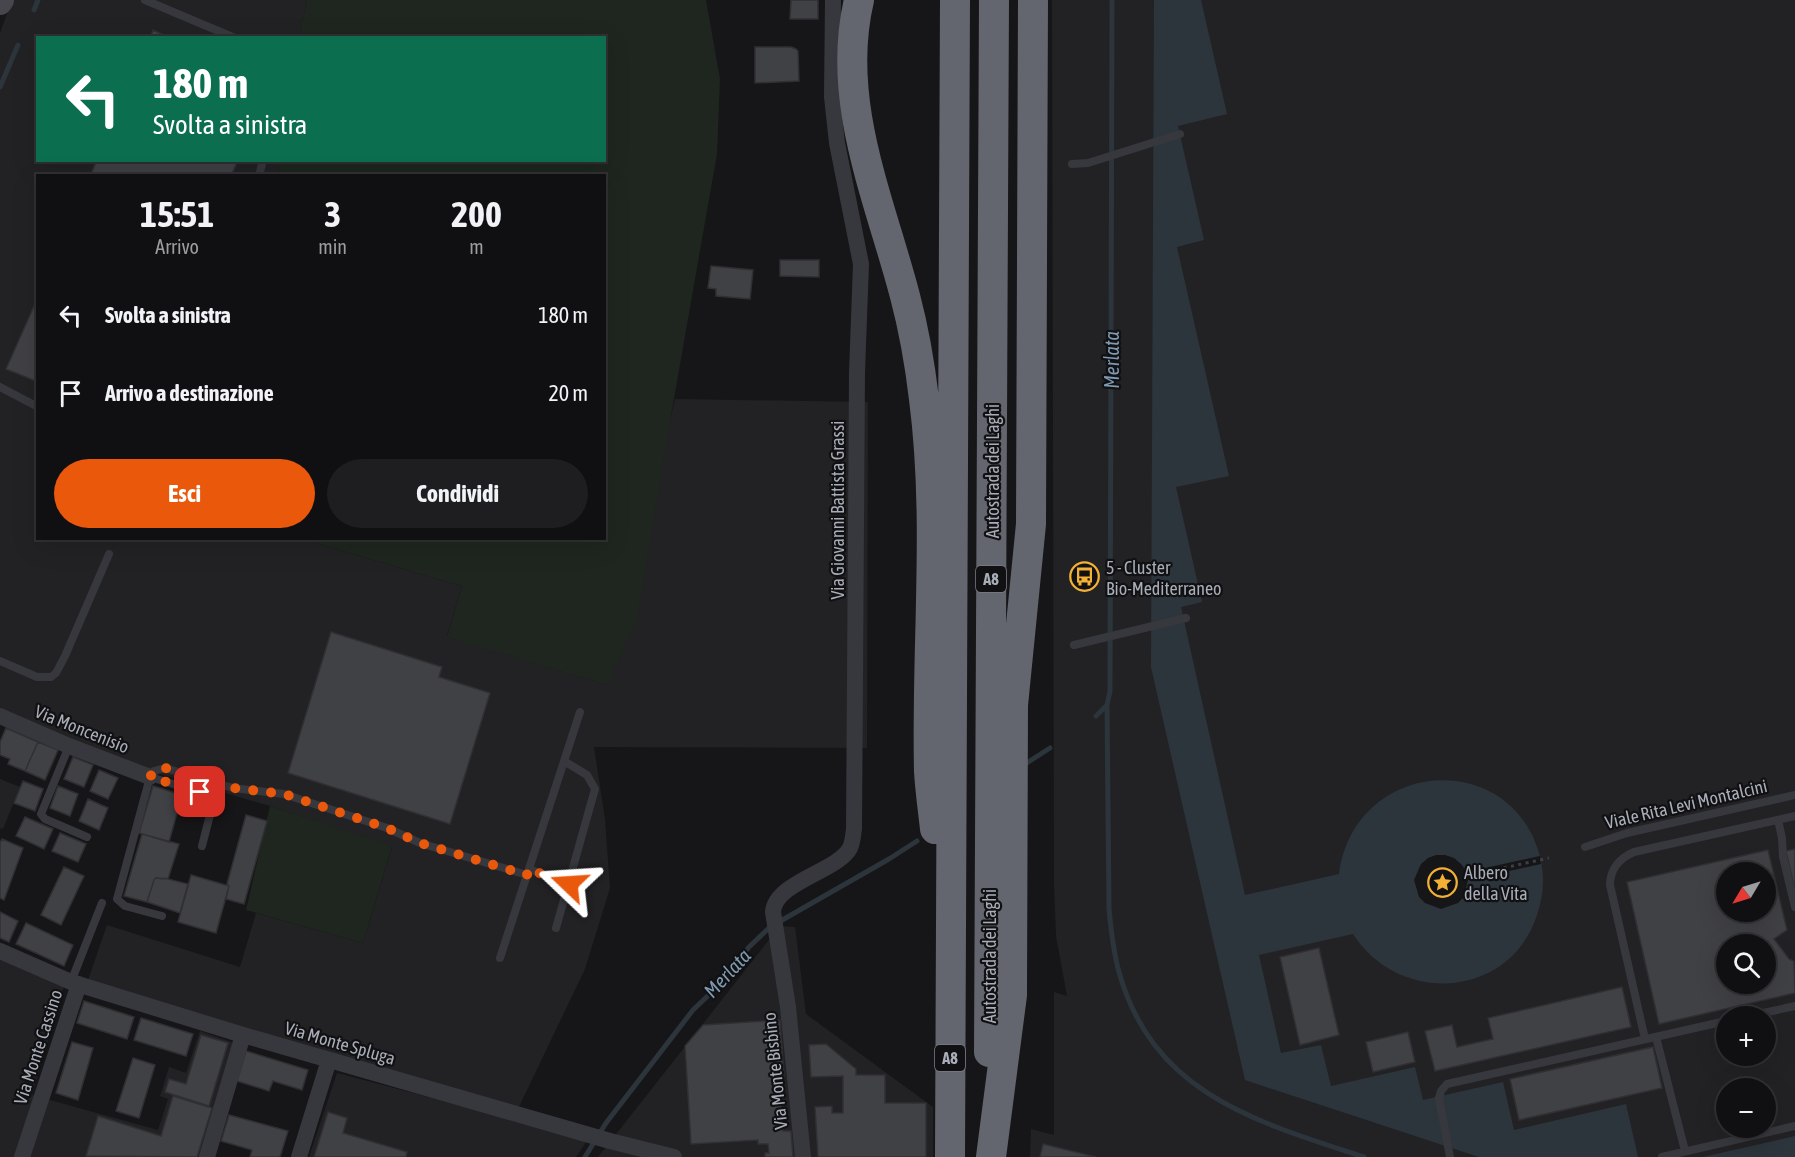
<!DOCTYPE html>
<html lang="it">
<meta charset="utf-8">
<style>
body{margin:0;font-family:"Asap Condensed",sans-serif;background:#1e1e20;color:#f1f3f6;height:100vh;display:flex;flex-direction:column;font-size:22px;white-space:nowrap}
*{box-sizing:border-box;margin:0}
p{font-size:20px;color:#9c9d9f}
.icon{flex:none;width:33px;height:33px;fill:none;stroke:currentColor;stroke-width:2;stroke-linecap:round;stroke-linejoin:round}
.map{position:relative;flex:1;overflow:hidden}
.drawer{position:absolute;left:36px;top:174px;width:570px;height:366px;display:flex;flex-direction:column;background:#101012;border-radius:0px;box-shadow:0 6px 24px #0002,0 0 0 2px #303032}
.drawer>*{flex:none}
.guide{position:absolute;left:36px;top:36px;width:570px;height:126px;border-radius:0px;box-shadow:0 6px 24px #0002,0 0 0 2px #303032;background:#0b6e4f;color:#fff;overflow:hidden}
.needle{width:39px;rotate:232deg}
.buttons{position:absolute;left:1716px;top:862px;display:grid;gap:12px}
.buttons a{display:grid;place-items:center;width:60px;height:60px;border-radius:50%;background:#101012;box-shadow:0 6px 24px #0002,0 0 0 2px #303032;font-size:30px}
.pin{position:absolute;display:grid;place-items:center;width:51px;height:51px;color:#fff;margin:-26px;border-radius:12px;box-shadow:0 3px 9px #0006}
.me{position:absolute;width:66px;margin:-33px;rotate:290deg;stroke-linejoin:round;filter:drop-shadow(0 0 4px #0008)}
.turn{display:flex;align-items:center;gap:21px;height:126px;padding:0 18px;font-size:27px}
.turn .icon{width:78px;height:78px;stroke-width:2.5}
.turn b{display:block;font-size:42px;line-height:51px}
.eta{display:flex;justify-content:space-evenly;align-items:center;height:102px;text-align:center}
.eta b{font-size:36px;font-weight:700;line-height:42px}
.primary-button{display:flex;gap:12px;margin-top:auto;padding:12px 18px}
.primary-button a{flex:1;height:69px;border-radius:36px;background:#ea580c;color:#fff;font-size:24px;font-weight:700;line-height:69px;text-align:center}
.primary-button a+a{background:#1e1e20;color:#f1f3f6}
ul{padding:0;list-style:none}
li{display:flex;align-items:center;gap:18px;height:78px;padding:0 18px}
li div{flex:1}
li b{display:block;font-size:22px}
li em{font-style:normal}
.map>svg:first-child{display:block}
.built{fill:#222225;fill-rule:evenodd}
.green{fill:#1e261f}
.water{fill:#2c353c}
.pier{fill:#161618}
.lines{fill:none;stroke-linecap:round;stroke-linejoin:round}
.stream{stroke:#2c353c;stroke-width:5}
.building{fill:#404145;stroke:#303034;stroke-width:1.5;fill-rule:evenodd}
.path{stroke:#3d3f44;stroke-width:3;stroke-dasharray:3 4.5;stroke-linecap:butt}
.lane{stroke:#37383d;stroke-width:8}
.street{stroke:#37383d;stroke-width:16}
.secondary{stroke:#45474d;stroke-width:24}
.highway{stroke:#63666e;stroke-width:30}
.route{stroke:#ea580c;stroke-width:10;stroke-dasharray:0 18}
.labels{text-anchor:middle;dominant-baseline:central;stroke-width:4.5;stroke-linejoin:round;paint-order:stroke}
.shield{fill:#111113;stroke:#7b7e86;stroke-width:1.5}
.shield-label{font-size:16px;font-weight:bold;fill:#a8adb8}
.street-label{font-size:18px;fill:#a8adb8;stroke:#111113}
.poi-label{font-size:18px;fill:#a8adb8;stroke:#111113;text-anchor:start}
.water-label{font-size:20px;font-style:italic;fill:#7f9bb3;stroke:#111113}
</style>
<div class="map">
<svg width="1795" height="1157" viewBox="0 0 1795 1157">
<rect width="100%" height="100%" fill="#161618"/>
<path class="built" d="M12,0H307L299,37L38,38V160L281,161L278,175L38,176V538L302,539L462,586L447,636L607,685L675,399L868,402L867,748L594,747L605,819L610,888L585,969L517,1111L88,980L107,925L240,967L256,913L363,943L392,847L270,806L137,767L0,710V33Z
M1052,0H1795V1157H1030L1031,1129L1054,1135V992L1067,996L1056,936L1054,884ZM1726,873H1766V912H1726ZM1726,945H1766V984H1726ZM1726,1017H1766V1056H1726ZM1726,1089H1766V1128H1726Z
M0,779L20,787L3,829L0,828Z
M780,926L795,927L806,1014L933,1107V1157H598Z
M0,942L70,973L62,992L32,1095L158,1130L168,1099L160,1096L169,1067L186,1073L200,1031L234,1043L202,1157H0Z
M337,1073L588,1139L576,1157H309Z"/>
<path class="green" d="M307,0H706L720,79L717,154L666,444L637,619L607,685L447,637L462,586L302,539L604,538V176L278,175L281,160H604V38L299,37Z
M270,806L392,846L363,943L246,910Z"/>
<path class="water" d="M1154,0H1201L1227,114L1178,126L1204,240L1177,247L1229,476L1176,487L1202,602L1181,607L1245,895L1339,874C1355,756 1516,747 1541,861C1545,880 1543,897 1537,915C1510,999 1399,1006 1353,934L1259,955L1281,1053L1321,1045L1331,1086L1415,1067L1423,1100L1503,1082L1514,1130L1626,1104L1638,1157H1479L1245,1080L1151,667Z
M1795,1136V1157H1703Z"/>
<path class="pier" d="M1436,855H1445L1454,858L1461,864L1467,872L1540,856L1541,864L1468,880L1464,897L1458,903L1441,909L1425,903L1419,897L1414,880L1421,864L1428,858Z"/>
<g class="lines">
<path class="stream" d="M34,10L38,0
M0,87L18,45
M1107,705L1109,909C1111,930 1113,951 1119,972C1153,1094 1257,1122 1364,1157
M1096,716L1107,705L1110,691L1112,0
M1022,766L1050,748
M585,1157L606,1123L693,1010L716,988L749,947L770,927L889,859L917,841"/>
</g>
<path class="building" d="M791,0H818V19H790Z
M153,30L170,38H150Z
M755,47H791L796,49L798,51L799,81L755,83Z
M97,160H238L231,176H90Z
M780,260H819V277L780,276Z
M711,266L753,270L750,299L716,296V289L708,288Z
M38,297V382L6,369Z
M331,632L442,667L439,677L490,693L450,824L288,773Z
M6,728L38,742L25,771L8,764L10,759L0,755V742Z
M38,742L58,750L45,780L25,771Z
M73,757L93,765L84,787L64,779Z
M99,770L118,778L108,799L90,791Z
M23,781L43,789L35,811L14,803Z
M58,786L78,794L70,816L50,808Z
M153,786L182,795L169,842L139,833Z
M88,799L108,808L99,830L79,821Z
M246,815L267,821L244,904L226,899L229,886L227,884Z
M25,817L53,829L44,849L16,836Z
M60,833L86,844L78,862L52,851Z
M142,834L179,844L168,879L156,878L154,880L147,902L124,896Z
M2,839L23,848L4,900L0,898V843Z
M1795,849V890L1786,851Z
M1768,850L1787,930L1774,939L1789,959L1794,961L1795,993L1659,1024L1627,882ZM1726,873H1766V912H1726ZM1726,945H1766V984H1726Z
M64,867L84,876L61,925L41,915Z
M191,875L229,886L216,933L178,922Z
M156,878L163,879L164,878L188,884L180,913L147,902L154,880Z
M0,912L18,921L9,942L0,938Z
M26,923L73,945L64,966L16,944Z
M1319,948L1339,1035L1300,1045L1280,957Z
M1622,987L1631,1027L1435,1071L1425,1031L1452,1025L1457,1047L1493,1039L1488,1018Z
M84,1001L134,1017L127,1039L77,1023Z
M141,1018L193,1034L186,1056L134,1040Z
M780,1020L784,1078L780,1079L783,1131H791L793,1157H765V1153H769L768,1144H758V1140L691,1144L685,1046L703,1025Z
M1408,1032L1415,1062L1373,1072L1366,1042Z
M201,1035L228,1043L209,1106L165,1092L169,1079L186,1084Z
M72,1042L93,1048L78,1100L56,1093Z
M826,1044L856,1069V1075H885V1103H926V1157H818L815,1107L832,1106V1113H843V1076L811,1077L809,1045Z
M1653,1047L1662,1088L1519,1120L1510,1079Z
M246,1051L308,1070L302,1090L273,1081L269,1091L237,1081Z
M133,1058L155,1065L139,1118L116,1111Z
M173,1096L212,1108L197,1157L86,1156L98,1116L161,1136Z
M328,1112L347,1118L343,1133L407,1152L406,1157H314Z
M229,1115L288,1131L280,1157H250L252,1150L221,1141Z
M1043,1144L1096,1157H1040Z"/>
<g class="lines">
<path class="path" d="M1467,876L1549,858"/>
<path class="lane" d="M145,0L235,38
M1072,164L1088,163L1180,134
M259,176L263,160
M0,387L38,407
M1074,645L1186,618
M0,661L37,677H51L56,673L65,656L109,554
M69,746L41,814L45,819L87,837
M150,777L200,792L209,799L211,811L202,846
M1778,820L1782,838L1783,857L1795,907
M1585,847L1627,833L1795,795
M529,869L569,884
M162,916L125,906L117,899L150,777L154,771L165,768L233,788L284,794L387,828L420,843L527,875
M556,928L595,789L587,775L564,761
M500,958L580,712
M71,982L102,903
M1745,1017L1795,1006
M1656,1037L1685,1151
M1645,1039L1610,885C1610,869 1620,858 1634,852L1795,816
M1450,1157L1439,1098L1441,1091L1447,1084L1726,1021
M1662,1157L1795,1126"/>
<path class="street" d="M0,716L69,746L150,777
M0,951L71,982L243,1035L610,1141L674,1157
M22,1157L79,984
M207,1157L243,1035
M299,1157L329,1060
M803,1157L788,1007L773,912C775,882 838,871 850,848C853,842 853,835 854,829L857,372L861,264L837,143L832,97L833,0"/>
<path class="secondary" d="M0,3L2,0"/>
<path class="highway" d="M859,0C835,102 880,200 905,296C914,330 920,365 924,399C940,522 926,647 929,771C930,790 933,810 935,829
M989,1052L994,0
M950,1157L955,0
M991,1157L1012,995L1013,705L1031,524L1033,0"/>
</g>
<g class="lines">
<path class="route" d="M200,792L150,777L154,771L165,768L233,788L284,794L387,828L420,843L527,875L528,869L569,884"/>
</g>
<defs>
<symbol id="bus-ring" viewBox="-11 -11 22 22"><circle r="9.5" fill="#111113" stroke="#f2b134" stroke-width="1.5"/><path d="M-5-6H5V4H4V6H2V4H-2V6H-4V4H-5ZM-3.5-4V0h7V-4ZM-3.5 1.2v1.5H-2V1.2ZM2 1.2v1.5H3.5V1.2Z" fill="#f2b134"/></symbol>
<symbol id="sight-ring" viewBox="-11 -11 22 22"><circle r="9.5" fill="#111113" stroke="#f2b134" stroke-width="1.5"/><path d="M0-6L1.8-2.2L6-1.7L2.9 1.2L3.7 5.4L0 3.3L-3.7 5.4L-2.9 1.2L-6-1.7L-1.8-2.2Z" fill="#f2b134"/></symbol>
</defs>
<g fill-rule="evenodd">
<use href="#bus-ring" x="1068" y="560" width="33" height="33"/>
<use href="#sight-ring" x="1426" y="866" width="33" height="33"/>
</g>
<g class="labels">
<g class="shield">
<rect x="976" y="566" width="30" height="26" rx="4.5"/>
<rect x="935" y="1045" width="30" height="26" rx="4.5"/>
</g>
<g class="shield-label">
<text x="991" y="579">A8</text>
<text x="950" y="1058">A8</text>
</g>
<g class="street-label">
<text transform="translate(992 471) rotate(-90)">Autostrada dei Laghi</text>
<text transform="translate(837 510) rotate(-90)">Via Giovanni Battista Grassi</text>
<text transform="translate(82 729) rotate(22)">Via Moncenisio</text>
<text transform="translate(1686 804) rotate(-13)">Viale Rita Levi Montalcini</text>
<text transform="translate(989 956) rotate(-90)">Autostrada dei Laghi</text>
<text transform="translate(340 1043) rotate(16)">Via Monte Spluga</text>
<text transform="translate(38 1047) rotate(-72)">Via Monte Cassino</text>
<text transform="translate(775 1071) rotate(-96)">Via Monte Bisbino</text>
</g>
<g class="poi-label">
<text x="1106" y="567">5 - Cluster<tspan x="1106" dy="21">Bio-Mediterraneo</tspan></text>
<text x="1464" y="872">Albero<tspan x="1464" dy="21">della Vita</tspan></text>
</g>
<g class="water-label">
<text transform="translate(1111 360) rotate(-90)">Merlata</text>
<text transform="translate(727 973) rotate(-47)">Merlata</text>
</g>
</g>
</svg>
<div class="buttons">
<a><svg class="needle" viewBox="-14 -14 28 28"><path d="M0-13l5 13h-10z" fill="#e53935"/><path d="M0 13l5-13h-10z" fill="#9c9d9f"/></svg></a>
<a><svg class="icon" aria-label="search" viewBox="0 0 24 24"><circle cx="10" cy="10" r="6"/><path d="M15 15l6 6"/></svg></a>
<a>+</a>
<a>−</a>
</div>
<div class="pin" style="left:200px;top:792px;background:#d93025"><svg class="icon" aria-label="arrive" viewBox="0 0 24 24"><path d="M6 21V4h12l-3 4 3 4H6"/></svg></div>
<svg class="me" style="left:569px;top:884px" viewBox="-20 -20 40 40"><path d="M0-17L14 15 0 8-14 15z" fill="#ea580c" stroke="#fff" stroke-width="4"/></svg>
<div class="guide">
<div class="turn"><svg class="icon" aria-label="left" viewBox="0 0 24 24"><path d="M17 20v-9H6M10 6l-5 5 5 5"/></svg><div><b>180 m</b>Svolta a sinistra</div></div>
</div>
<section class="drawer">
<div class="eta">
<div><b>15:51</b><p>Arrivo</p></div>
<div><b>3</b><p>min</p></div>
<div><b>200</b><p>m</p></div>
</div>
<ul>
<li><svg class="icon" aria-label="left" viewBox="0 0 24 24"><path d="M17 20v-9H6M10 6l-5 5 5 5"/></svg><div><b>Svolta a sinistra</b></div><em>180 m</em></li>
<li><svg class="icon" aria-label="arrive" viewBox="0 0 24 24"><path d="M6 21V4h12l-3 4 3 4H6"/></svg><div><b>Arrivo a destinazione</b></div><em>20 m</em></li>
</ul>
<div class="primary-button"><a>Esci</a><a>Condividi</a></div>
</section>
</div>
